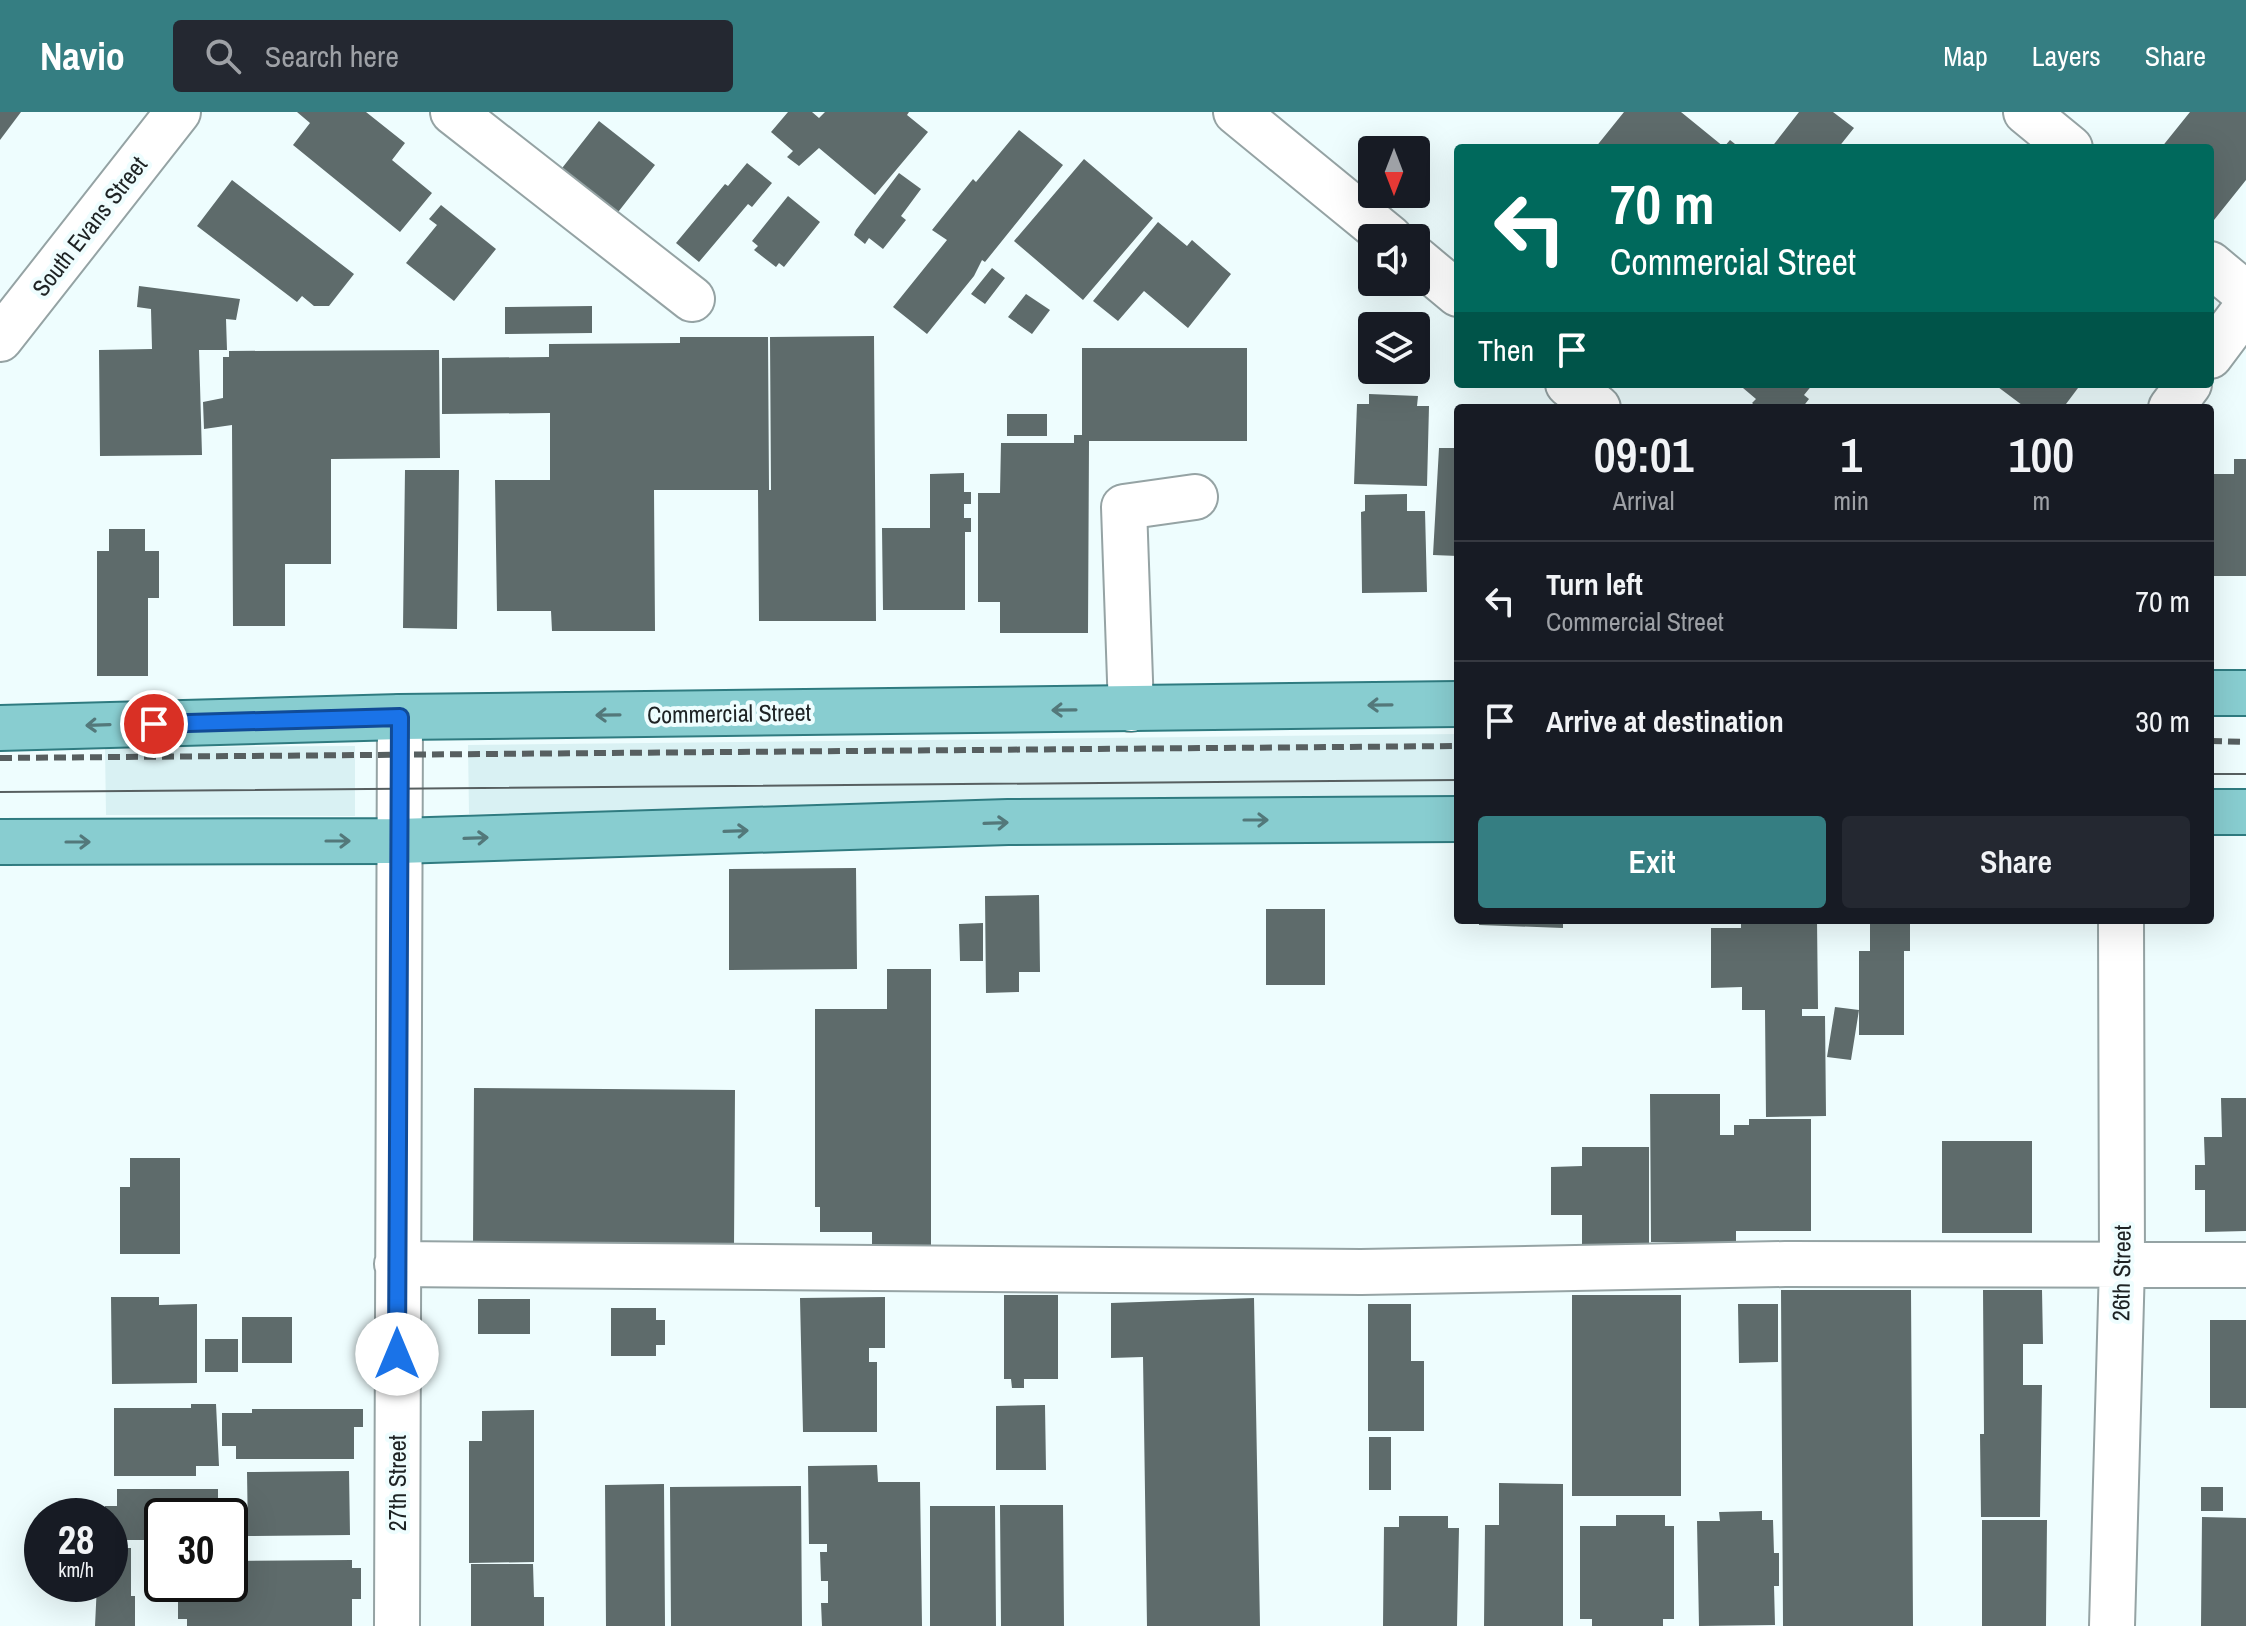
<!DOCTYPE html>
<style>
body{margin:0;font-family:"Archivo Narrow",sans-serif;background:#242831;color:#f1f3f6;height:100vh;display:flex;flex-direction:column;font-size:30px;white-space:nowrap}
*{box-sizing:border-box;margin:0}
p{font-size:26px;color:#9ea1a6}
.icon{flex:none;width:44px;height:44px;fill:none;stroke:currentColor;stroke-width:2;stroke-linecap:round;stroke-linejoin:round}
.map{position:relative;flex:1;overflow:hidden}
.side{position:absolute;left:1454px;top:292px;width:760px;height:520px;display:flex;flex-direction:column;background:#171b24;border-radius:8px;box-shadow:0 8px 32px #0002}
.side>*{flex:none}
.top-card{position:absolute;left:1454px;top:32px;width:760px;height:244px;border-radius:8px;box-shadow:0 8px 32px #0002;background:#00695c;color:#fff;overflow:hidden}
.needle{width:52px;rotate:180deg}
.fabs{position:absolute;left:1358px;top:24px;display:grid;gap:16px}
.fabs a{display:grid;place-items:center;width:72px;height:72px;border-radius:8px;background:#171b24;box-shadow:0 8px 32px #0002;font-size:40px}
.speed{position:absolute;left:24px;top:1386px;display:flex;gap:16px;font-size:40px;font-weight:700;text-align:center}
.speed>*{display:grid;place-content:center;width:104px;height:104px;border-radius:50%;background:#171b24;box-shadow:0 8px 32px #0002;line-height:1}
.speed small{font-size:20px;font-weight:400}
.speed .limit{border:4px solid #111;border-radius:12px;background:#fff;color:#111}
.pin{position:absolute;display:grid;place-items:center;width:68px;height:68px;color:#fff;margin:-34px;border:4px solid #fff;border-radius:50%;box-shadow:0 2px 8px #0007}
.me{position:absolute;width:88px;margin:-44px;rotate:0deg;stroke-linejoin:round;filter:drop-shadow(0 0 6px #0008)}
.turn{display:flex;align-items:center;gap:28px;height:168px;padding:0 24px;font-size:36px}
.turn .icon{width:104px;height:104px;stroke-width:2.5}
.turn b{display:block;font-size:56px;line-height:68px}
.then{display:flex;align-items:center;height:76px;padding:0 24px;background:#0003;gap:16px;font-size:30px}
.eta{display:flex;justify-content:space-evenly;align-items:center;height:136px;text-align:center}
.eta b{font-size:48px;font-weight:600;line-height:56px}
.button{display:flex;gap:16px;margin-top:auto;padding:16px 24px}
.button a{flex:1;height:92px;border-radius:8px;background:#357e82;color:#fff;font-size:32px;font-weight:600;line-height:92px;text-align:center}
.button a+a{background:#242831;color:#f1f3f6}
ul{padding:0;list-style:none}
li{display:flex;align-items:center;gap:24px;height:120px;padding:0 24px;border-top:2px solid #363941}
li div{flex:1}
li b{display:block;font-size:30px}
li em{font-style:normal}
header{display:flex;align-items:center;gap:48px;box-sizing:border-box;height:112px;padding:0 40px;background:#357e82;color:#fff}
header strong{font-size:38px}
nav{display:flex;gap:44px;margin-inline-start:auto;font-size:28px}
.search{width:560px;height:72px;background:#242831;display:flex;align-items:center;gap:20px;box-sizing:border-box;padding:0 28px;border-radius:8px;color:#9ea1a6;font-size:30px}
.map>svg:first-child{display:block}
.built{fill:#d9f1f3}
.building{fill:#5e6b6b}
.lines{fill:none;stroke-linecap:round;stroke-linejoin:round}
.minor-casing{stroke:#95a3a4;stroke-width:48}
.major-casing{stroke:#2f7b80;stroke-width:48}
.minor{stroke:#fff;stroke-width:44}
.major{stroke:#88cdd0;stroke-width:44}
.tram{stroke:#575f60;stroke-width:2}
.rail{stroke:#575f60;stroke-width:6;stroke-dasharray:12 6;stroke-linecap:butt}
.oneway{stroke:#53787a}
.route-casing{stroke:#114b97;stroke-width:20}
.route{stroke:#1a73e8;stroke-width:14}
.labels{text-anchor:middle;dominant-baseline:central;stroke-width:8;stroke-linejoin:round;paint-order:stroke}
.street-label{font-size:24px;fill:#1e2324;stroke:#eefdfe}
</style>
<header>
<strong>Navio</strong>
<div class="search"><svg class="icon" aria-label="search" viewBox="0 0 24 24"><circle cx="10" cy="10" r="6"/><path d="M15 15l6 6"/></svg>Search here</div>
<nav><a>Map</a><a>Layers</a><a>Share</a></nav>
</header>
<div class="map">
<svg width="2246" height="1514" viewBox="0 0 2246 1514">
<rect width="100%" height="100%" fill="#eefdfe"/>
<path class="built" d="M1458,622V691L469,702L468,633Z
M355,634V704L106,703L105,635Z"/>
<path class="building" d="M0,0H21L0,28Z
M297,0H366L405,31L392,48L432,81L400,120L293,33L310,11Z
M788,0H812L819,6L825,0H909L907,3L928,20L875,83L819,36L799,54L787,45L793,39L771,20Z
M1624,0H1681L1724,35L1730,28L1740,36H1595Z
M1799,0H1833L1854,16L1838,36H1771Z
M2190,0H2246V68L2210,113V36H2161Z
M599,9L655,53L615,104L559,60Z
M1019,18L1063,53L985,150L982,148L974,164L927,222L893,195L947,128L932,118L973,67L976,70Z
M1084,47L1153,106L1083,188L1014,129Z
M747,51L772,71L752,95L748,92L699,150L676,131L725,72L728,74Z
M899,61L921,77L901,104L906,108L883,137L869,126L865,132L854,123L856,118Z
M232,68L354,162L329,194H314L302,184L297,190L197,114Z
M788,84L820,110L784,155L779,151L776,155L754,138L758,134L752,129Z
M441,93L496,137L454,189L406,151L437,113L429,107Z
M1158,110L1187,134L1192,128L1231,162L1188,216L1144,179L1118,209L1093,189Z
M992,156L1005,166L985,192L971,182Z
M139,174L240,187L236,208L226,207L227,238H199L202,343L100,344L99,238L152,237L151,197L137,195Z
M1026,182L1050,198L1032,222L1008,205Z
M592,194V221L505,222V195Z
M874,224L876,509H759L758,378H654L655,519H552L551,499H497L495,368H550V301L442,302V246L549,245V232L680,231V225H768L769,378H771L770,225Z
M1082,236H1247V329H1089L1088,521H1000V490H978V381H1000L1001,331H1074V323H1082Z
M439,238L440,346L331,347V452H285V514H233L232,313L204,317L203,290L223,286V245H229V239Z
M1746,272H1813L1804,283L1809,287L1802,296H1758L1752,291L1756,287L1743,276Z
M1994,272H2081L2063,296H2026Z
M1369,282L1418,284L1417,294H1429L1427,374L1354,372L1357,292H1369Z
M1007,302H1047V324H1007Z
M1439,336H1458V444L1433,443Z
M2234,347H2246V464H2213L2212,362H2234Z
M405,358H459L457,517L403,516Z
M964,361V380H971V392H964V406H971V420H965V498H883L882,416H930V362Z
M1407,382V399H1425L1427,480L1362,481L1361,400L1365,399V383Z
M109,417H145V439H159V486H148V564H97V439H109Z
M856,756L857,857L729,858V757Z
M1039,783L1040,860H1019V880L986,881L985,784Z
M1266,797H1325V873H1266Z
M1479,808H1563V816L1479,813Z
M1741,808H1817L1818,897H1802V904H1825L1826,1004L1766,1005L1765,898H1742V875L1711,876V816H1741Z
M1870,808H1910V839H1904V923H1859V839H1870Z
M983,811V849H960L959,812Z
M887,857H931V1133H872V1120H820V1095H815V897H887Z
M1835,895L1859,898L1851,948L1827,945Z
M474,976L735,978L734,1135L473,1134Z
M1650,982H1720V1023H1734V1013H1749V1007H1811V1119H1736V1130H1651Z
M2221,986H2246V1119L2205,1120V1078H2195V1053H2205L2204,1025H2222Z
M1942,1029H2032V1121H1942Z
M1582,1035H1649V1133H1582V1103H1551V1055L1582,1054Z
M130,1046H180V1142H120V1075H130Z
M1781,1178H1911L1913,1514H1783Z
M1983,1178H2042L2043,1232H2023V1273H2042L2040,1405H1981L1980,1322H1984Z
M1004,1183H1058V1267H1024V1276H1012L1011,1267H1004Z
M1572,1183H1681V1384H1572Z
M111,1185H159V1193L197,1192V1271L112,1272Z
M885,1185V1236H869V1250H877V1320H803L800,1186Z
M1254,1186L1260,1514H1147L1143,1245L1111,1246V1191Z
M478,1187H530V1222H478Z
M1368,1192H1411V1249H1424V1319H1368Z
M1738,1192H1778V1250L1739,1251Z
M611,1196H656V1208H665V1233H656V1244H611Z
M242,1205H292V1251H242Z
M2210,1208H2246V1296H2210Z
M205,1227H238V1260H205Z
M191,1292H216L219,1354H196V1364H114V1296H191Z
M1045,1293L1046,1358H996V1294Z
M252,1297H363V1315H354V1347H236V1334H222V1301H252Z
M534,1298V1450L469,1451V1329H482V1299Z
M1369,1325H1391V1378H1369Z
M877,1353L878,1370H920L922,1514H822L821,1491H828V1469H821L820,1440H827V1432H809L808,1354Z
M349,1359L350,1423L248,1424L247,1360Z
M1499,1371L1563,1372V1514H1484L1485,1413H1499Z
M664,1372L665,1514H606L605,1373Z
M801,1374L802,1514H671L670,1375Z
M2201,1375H2223V1399H2201Z
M117,1377H218V1404H162V1428H110V1404H105V1394H117Z
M1000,1393H1063L1064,1514H1001Z
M930,1394H995L996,1514H930Z
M1762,1399V1408H1773L1774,1441H1779V1474H1774L1775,1513L1699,1514L1697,1409H1720L1719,1400Z
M1616,1403H1665V1414H1674V1507H1663V1514H1592V1507H1580V1414H1616Z
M1399,1404H1448V1416H1459L1457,1514H1383L1384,1415H1399Z
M2202,1405L2246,1406V1514H2201Z
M1982,1408H2047L2046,1514H1982Z
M110,1436H131V1484H135V1514H95L97,1472H110Z
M352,1448V1456H361V1487H352V1514H187V1507H178V1472H230V1449Z
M471,1452H533L534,1485H544V1514H471Z"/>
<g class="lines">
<defs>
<path id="minor" d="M453,0L692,187
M1236,0L1390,126
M2026,0L2070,36
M1416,147L1458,182
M2210,152L2246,182
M0,227L178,0
M2210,244L2246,196
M1568,272L1598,296
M2171,296L2189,272
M1131,597L1124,395L1195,385
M397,1152L1361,1160L1785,1152L2246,1153
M397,1514L400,605
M2112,1514L2122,1153L2121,808"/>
<path id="major" d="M2210,581H2246
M0,616L400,605L1458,592
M2210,700H2246
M0,730L398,729L1008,710L1458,707"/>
</defs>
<use href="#minor" class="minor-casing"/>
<use href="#major" class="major-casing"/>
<use href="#minor" class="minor"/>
<use href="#major" class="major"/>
<path class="tram" d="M2210,662H2246
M0,680L1458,668"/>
<path class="rail" d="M2210,629L2246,630
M0,646L1458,634"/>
</g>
<defs><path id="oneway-shaft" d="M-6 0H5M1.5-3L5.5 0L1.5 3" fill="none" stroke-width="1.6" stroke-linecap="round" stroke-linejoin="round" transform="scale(2)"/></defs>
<g class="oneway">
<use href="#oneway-shaft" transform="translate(1380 593) rotate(179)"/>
<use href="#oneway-shaft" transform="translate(1064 598) rotate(179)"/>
<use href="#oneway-shaft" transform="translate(608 603) rotate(179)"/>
<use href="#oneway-shaft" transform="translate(98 613) rotate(178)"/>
<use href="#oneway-shaft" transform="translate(1256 708)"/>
<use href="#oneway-shaft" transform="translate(996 711) rotate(-2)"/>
<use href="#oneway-shaft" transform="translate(736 719) rotate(-2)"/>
<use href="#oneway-shaft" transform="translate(476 726) rotate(-2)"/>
<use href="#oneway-shaft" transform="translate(338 729)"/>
<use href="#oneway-shaft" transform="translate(78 730)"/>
</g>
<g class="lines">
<defs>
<path id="route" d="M154,612L400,605L397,1242"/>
</defs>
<use href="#route" class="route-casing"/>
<use href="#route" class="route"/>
</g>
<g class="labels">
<g class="street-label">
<text transform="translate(89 114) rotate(-52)">South Evans Street</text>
<text transform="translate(729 601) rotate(-1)">Commercial Street</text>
<text transform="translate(2121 1161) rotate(-89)">26th Street</text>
<text transform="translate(397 1371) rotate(-90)">27th Street</text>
</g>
</g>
</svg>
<div class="fabs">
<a><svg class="needle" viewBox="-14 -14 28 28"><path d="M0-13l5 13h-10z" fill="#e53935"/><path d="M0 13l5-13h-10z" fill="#9ea1a6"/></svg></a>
<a><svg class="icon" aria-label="sound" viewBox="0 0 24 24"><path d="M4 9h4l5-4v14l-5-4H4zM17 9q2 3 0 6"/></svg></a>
<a><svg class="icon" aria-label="layers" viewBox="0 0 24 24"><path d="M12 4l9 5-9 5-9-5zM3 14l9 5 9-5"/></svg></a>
</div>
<div class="speed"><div>28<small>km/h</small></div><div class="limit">30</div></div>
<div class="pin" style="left:154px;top:612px;background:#d93025"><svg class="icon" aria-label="arrive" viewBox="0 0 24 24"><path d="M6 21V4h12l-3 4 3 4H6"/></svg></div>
<svg class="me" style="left:397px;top:1242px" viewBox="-20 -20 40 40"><circle r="19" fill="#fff"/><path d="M0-13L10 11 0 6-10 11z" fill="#1a73e8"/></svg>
<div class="top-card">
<div class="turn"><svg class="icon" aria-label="left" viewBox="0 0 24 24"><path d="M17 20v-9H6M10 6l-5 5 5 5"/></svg><div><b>70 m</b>Commercial Street</div></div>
<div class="then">Then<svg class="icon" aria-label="arrive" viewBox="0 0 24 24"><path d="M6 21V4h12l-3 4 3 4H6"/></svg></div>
</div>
<section class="side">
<div class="eta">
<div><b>09:01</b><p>Arrival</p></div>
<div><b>1</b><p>min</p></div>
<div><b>100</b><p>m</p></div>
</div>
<ul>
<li><svg class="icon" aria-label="left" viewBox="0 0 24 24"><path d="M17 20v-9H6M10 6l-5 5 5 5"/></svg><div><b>Turn left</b><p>Commercial Street</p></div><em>70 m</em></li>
<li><svg class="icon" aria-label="arrive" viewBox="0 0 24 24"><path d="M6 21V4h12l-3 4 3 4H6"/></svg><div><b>Arrive at destination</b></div><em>30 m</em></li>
</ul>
<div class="button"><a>Exit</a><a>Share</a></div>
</section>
</div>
